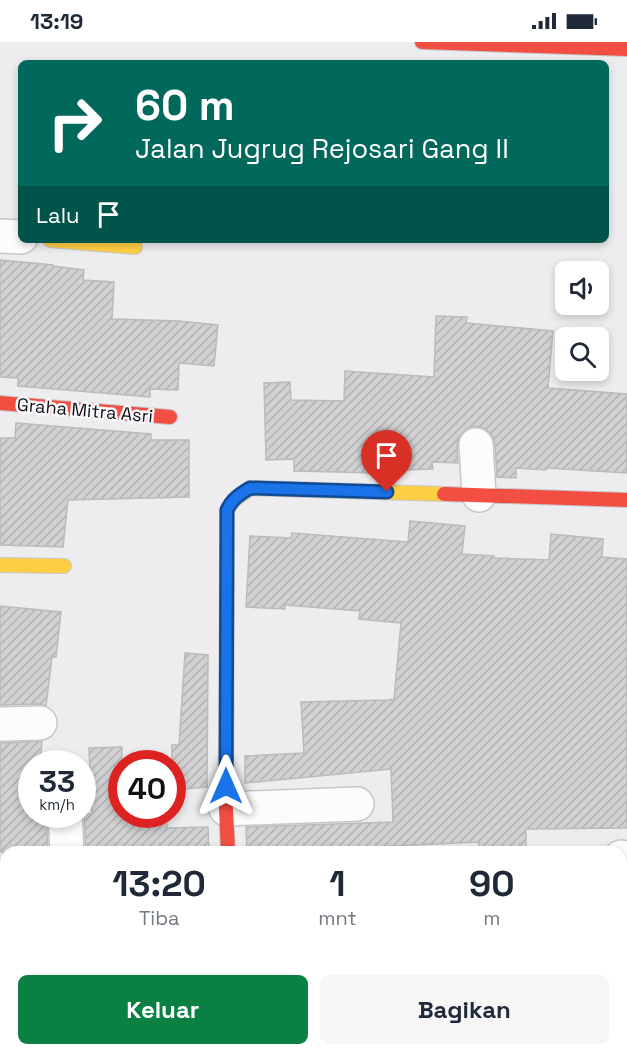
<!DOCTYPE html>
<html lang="id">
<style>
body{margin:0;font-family:"Space Grotesk",sans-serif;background:#f6f6f7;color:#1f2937;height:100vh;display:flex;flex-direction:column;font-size:22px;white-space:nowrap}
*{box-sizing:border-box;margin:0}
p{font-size:20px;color:#747a83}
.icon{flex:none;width:33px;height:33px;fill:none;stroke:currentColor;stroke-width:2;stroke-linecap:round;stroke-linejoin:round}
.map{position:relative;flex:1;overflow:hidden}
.side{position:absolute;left:0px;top:804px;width:627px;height:210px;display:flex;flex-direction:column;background:#fff;border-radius:18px 18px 0 0;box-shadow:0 3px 9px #0003}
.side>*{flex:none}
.guide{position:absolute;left:18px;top:18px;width:591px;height:183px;border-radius:9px;box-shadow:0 3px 9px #0003;background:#00695c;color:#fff;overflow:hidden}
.fabs{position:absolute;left:555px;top:219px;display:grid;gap:12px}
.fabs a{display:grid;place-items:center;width:54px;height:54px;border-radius:9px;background:#fff;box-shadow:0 3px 9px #0003;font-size:30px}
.speed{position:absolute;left:18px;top:708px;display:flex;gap:12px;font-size:30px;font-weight:700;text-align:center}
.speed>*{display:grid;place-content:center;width:78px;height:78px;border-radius:50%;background:#fff;box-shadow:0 3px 9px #0003;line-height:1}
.speed small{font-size:15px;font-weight:400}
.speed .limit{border:9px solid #d22;background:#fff;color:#111}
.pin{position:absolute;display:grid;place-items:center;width:51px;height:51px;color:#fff;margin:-62px -26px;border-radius:50% 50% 50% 0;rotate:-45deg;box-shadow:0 0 6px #0007}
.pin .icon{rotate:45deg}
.me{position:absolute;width:66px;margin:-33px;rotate:0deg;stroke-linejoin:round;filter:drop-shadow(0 0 4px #0008)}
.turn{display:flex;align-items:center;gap:21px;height:126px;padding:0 18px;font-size:27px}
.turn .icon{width:78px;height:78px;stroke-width:2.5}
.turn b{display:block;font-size:42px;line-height:51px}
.then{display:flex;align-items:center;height:57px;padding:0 18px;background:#0003;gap:12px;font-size:22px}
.eta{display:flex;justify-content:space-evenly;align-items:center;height:102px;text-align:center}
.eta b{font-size:36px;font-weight:800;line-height:42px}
.primary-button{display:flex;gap:12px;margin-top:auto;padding:12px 18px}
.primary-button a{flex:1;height:69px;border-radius:9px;background:#0b8043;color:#fff;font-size:24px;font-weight:800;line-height:69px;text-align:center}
.primary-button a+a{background:#f6f6f7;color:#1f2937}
.status{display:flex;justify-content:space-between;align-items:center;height:42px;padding:0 30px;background:#fff;direction:ltr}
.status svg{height:16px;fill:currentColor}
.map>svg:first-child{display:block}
.building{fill:url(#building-hatch);stroke:#bcbabc;stroke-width:1.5}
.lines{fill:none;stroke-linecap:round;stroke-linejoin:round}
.street-casing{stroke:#c7c7c8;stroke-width:36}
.slow-casing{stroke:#c7c7c8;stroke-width:16}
.jam-casing{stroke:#c7c7c8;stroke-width:16}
.street{stroke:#fcfcfc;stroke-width:33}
.slow{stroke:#ffcf43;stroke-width:14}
.jam{stroke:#f24e42;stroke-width:14}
.route-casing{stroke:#114b97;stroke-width:15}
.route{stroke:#1a73e8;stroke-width:10}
.labels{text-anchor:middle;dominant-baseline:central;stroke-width:5;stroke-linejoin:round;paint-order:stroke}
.street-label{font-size:18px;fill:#100f10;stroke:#f9f8fc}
</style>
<div class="status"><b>13:19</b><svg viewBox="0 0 49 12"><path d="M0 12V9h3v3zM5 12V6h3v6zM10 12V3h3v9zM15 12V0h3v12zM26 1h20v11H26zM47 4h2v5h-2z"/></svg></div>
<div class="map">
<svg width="627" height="1014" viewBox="0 0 627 1014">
<defs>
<pattern id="building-hatch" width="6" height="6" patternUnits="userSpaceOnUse" patternTransform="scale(1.5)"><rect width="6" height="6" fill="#d1d0d2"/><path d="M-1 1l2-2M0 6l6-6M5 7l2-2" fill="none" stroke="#b2b1b3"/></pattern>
</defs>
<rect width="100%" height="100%" fill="#edecee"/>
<path class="building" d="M0,218L53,223V224L84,228L83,238L114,240L112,277L179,279L218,283L214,324L179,321L178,348L150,347V355L18,344V336L0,335Z
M436,274L467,275L466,281L553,289L548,346L627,352V431L546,426V428L516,426V436L497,435L495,402L492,393L485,387L475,384L466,387L459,395L457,404L458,421L432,420L433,427L405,428V429L378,431L294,429V417L266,418L264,341L290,340L291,358L344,359L345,329L434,335Z
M16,381L151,392V398H189V455L68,458L63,505L0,503V396H15Z
M410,479L465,484L462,512L494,514V516L549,518L551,492L603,497L602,515L627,517V786L526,787V810H480L479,800L371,805V810H247L246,785L393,780L391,727L245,741V714L304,711L301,660L388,658L394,657L401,581L359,577L360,569L285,563V567L246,565L250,494L291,496L292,491L408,500Z
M0,564L61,570L56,615H52L46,664L40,662L0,663Z
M185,611L208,613L207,745L172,748V703H179Z
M42,699L40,722H32V772H46L48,810H0V701Z
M122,705V772H166L167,786L208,785L209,810H86L84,772H92L89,706Z"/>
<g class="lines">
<defs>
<path id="street" d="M0,194L21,195
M476,403L479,453
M0,682L40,681
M226,767L357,762
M65,772L67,810
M621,815L627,816
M77,1008L78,1014
M239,1008V1014
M407,1008V1014
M580,1014V1008"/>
<path id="slow" d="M50,198L135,205
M0,523L64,524
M227,536V468L234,458L250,446L444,452"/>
<path id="jam" d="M422,0L627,7
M0,361L170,375
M444,452L627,458
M227,536L226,767L228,810"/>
</defs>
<use href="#street" class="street-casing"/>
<use href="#slow" class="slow-casing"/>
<use href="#jam" class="jam-casing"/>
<use href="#street" class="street"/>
<use href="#slow" class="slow"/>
<use href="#jam" class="jam"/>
</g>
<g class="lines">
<defs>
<path id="route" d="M226,744L227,468C232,457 240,452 250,446L387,450"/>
</defs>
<use href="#route" class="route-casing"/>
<use href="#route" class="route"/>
</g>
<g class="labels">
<g class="street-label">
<text transform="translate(85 368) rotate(5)">Graha Mitra Asri</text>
</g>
</g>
</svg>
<div class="fabs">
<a><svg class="icon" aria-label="sound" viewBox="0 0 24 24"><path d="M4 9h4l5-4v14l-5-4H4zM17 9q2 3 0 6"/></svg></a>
<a><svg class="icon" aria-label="search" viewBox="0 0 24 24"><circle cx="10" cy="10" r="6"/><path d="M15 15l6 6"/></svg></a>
</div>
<div class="speed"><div>33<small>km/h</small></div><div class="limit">40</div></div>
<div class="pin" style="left:387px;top:450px;background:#d93025"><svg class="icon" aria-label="arrive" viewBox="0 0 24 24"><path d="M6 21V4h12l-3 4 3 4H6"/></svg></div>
<svg class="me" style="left:226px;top:744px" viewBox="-20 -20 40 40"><path d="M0-17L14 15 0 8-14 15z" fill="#1a73e8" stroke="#fff" stroke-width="4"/></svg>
<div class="guide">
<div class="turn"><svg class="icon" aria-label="right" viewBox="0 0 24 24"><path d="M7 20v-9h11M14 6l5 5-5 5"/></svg><div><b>60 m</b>Jalan Jugrug Rejosari Gang II</div></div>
<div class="then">Lalu<svg class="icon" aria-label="arrive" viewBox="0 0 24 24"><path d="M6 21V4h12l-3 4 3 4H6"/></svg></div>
</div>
<section class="side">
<div class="eta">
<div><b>13:20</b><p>Tiba</p></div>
<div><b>1</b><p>mnt</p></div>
<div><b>90</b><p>m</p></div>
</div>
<div class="primary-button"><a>Keluar</a><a>Bagikan</a></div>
</section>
</div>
